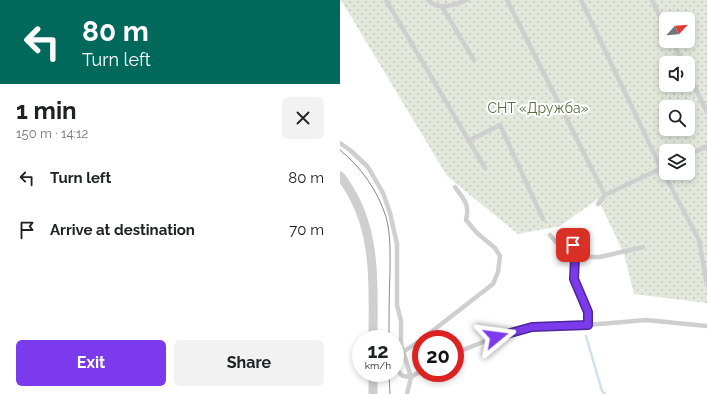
<!DOCTYPE html>
<meta charset="utf-8">
<style>
body{margin:0;font-family:Raleway,sans-serif;background:#f2f2f2;color:#202124;height:100vh;display:flex;flex-direction:column;font-size:15px;white-space:nowrap}
*{box-sizing:border-box;margin:0}
p{font-size:13px;color:#757577}
.icon{flex:none;width:22px;height:22px;fill:none;stroke:currentColor;stroke-width:2;stroke-linecap:round;stroke-linejoin:round}
.map{position:relative;flex:1;overflow:hidden}
.sheet{display:flex;flex-direction:column;background:#fff;width:340px}
.sheet>*{flex:none}
.hud{background:#00695c;color:#fff;overflow:hidden}
.needle{width:26px;rotate:64deg}
.tools{position:absolute;left:319px;top:12px;display:grid;gap:8px}
.tools a{display:grid;place-items:center;width:36px;height:36px;border-radius:6px;background:#fff;box-shadow:0 2px 6px #0003;font-size:20px}
.speed{position:absolute;left:12px;top:330px;display:flex;gap:8px;font-size:20px;font-weight:700;text-align:center}
.speed>*{display:grid;place-content:center;width:52px;height:52px;border-radius:50%;background:#fff;box-shadow:0 2px 6px #0003;line-height:1}
.speed small{font-size:10px;font-weight:400}
.speed .limit{border:6px solid #d22;background:#fff;color:#111}
.pin{position:absolute;display:grid;place-items:center;width:34px;height:34px;color:#fff;margin:-17px;border-radius:8px;box-shadow:0 2px 6px #0006}
.me{position:absolute;width:44px;margin:-22px;rotate:74deg;stroke-linejoin:round;filter:drop-shadow(0 0 3px #0008)}
.turn{display:flex;align-items:center;gap:14px;height:84px;padding:0 16px;font-size:18px}
.turn .icon{width:52px;height:52px;stroke-width:2.5}
.turn b{display:block;font-size:28px;line-height:34px}
.round{display:grid;place-items:center;flex:none;width:42px;height:42px;border-radius:6px;background:#f2f2f2}
.headline{display:flex;align-items:center;justify-content:space-between;height:68px;padding:0 16px}
h1{font-size:24px;font-weight:700;line-height:30px}
.primary-button{display:flex;gap:8px;margin-top:auto;padding:8px 16px}
.primary-button a{flex:1;height:46px;border-radius:6px;background:#7c3aed;color:#fff;font-size:16px;font-weight:700;line-height:46px;text-align:center}
.primary-button a+a{background:#f2f2f2;color:#202124}
ul{padding:0;list-style:none}
li{display:flex;align-items:center;gap:12px;height:52px;padding:0 16px}
li div{flex:1}
li b{display:block;font-size:15px}
li em{font-style:normal}
main{display:flex;flex:1;min-height:0}
.map>svg:first-child{display:block}
.grass{fill:url(#grass-dots);fill-rule:evenodd}
.lines{fill:none;stroke-linecap:round;stroke-linejoin:round}
.stream{stroke:#cfe1ec;stroke-width:2.5}
.lane{stroke:#cfcfcf;stroke-width:4.5}
.street{stroke:#cfcfcf;stroke-width:9}
.tram{stroke:#878787;stroke-width:1}
.route-casing{stroke:#51269a;stroke-width:10}
.route{stroke:#7c3aed;stroke-width:7}
.labels{text-anchor:middle;dominant-baseline:central;stroke-width:4;stroke-linejoin:round;paint-order:stroke}
.park-label{font-size:14px;fill:#566c41;stroke:#fff}
</style>
<main>
<section class="sheet">
<div class="hud">
<div class="turn"><svg class="icon" aria-label="left" viewBox="0 0 24 24"><path d="M17 20v-9H6M10 6l-5 5 5 5"/></svg><div><b>80 m</b>Turn left</div></div>
</div>
<div class="headline"><div><h1>1 min</h1><p>150 m · 14:12</p></div><a class="round"><svg class="icon" aria-label="close" viewBox="0 0 24 24"><path d="M6 6l12 12M18 6L6 18"/></svg></a></div>
<ul>
<li><svg class="icon" aria-label="left" viewBox="0 0 24 24"><path d="M17 20v-9H6M10 6l-5 5 5 5"/></svg><div><b>Turn left</b></div><em>80 m</em></li>
<li><svg class="icon" aria-label="arrive" viewBox="0 0 24 24"><path d="M6 21V4h12l-3 4 3 4H6"/></svg><div><b>Arrive at destination</b></div><em>70 m</em></li>
</ul>
<div class="primary-button"><a>Exit</a><a>Share</a></div>
</section>
<div class="map">
<svg width="367" height="394" viewBox="0 0 367 394">
<defs>
<pattern id="grass-dots" width="8" height="8" patternUnits="userSpaceOnUse"><rect width="8" height="8" fill="#e2e8dc"/><path d="M2 2h.1M6 6h.1" fill="none" stroke="#c2c7bd" stroke-width="1.8" stroke-linecap="round"/></pattern>
</defs>
<rect width="100%" height="100%" fill="#fff"/>
<path class="grass" d="M1,0H367V303L294,294L284,254L258,199L220,226L178,234L107,176ZM326,19H348V41H326ZM326,63H348V85H326ZM326,107H348V129H326ZM326,151H348V173H326Z"/>
<g class="lines">
<path class="stream" d="M246,336L262,391L265,394"/>
<path class="lane" d="M46,0L145,168
M88,0C98,11 115,5 127,0
M167,0L265,195
M241,0L321,168L359,240L367,285
M312,0L326,29
M102,7L134,60
M332,41L343,63
M348,73L367,112
M128,141L160,125L203,219
M0,143L10,150L28,167L43,193L50,213L57,244V305L61,321V345L55,359
M348,155L367,146
M258,204L265,195L326,166
M210,235L216,242L233,245L235,257L234,279L247,312L248,325
M235,257H260L303,247
M82,339L153,284L158,272L160,256L155,248L137,233L126,220C130,204 124,200 115,187
M63,352L81,340
M115,353L156,337L192,327L248,325L306,320L367,326
M55,365C60,375 60,376 71,377L61,345
M67,394L71,377L81,371"/>
<path class="street" d="M0,176C5,181 8,188 12,194C37,238 33,290 33,339
M33,373V394"/>
<path class="tram" d="M0,150C21,167 38,191 46,217C51,235 50,254 50,272C49,294 49,317 49,339
M49,373L50,394"/>
</g>
<g class="lines">
<defs>
<path id="route" d="M156,337L192,327L248,325V312L234,279L235,257L233,245"/>
</defs>
<use href="#route" class="route-casing"/>
<use href="#route" class="route"/>
</g>
<g class="labels">
<g class="park-label">
<text x="198" y="108">СНТ «Дружба»</text>
</g>
</g>
</svg>
<div class="tools">
<a><svg class="needle" viewBox="-14 -14 28 28"><path d="M0-13l5 13h-10z" fill="#e53935"/><path d="M0 13l5-13h-10z" fill="#757577"/></svg></a>
<a><svg class="icon" aria-label="sound" viewBox="0 0 24 24"><path d="M4 9h4l5-4v14l-5-4H4zM17 9q2 3 0 6"/></svg></a>
<a><svg class="icon" aria-label="search" viewBox="0 0 24 24"><circle cx="10" cy="10" r="6"/><path d="M15 15l6 6"/></svg></a>
<a><svg class="icon" aria-label="layers" viewBox="0 0 24 24"><path d="M12 4l9 5-9 5-9-5zM3 14l9 5 9-5"/></svg></a>
</div>
<div class="speed"><div>12<small>km/h</small></div><div class="limit">20</div></div>
<div class="pin" style="left:233px;top:245px;background:#d93025"><svg class="icon" aria-label="arrive" viewBox="0 0 24 24"><path d="M6 21V4h12l-3 4 3 4H6"/></svg></div>
<svg class="me" style="left:156px;top:337px" viewBox="-20 -20 40 40"><path d="M0-17L14 15 0 8-14 15z" fill="#7c3aed" stroke="#fff" stroke-width="4"/></svg>
</div>
</main>
